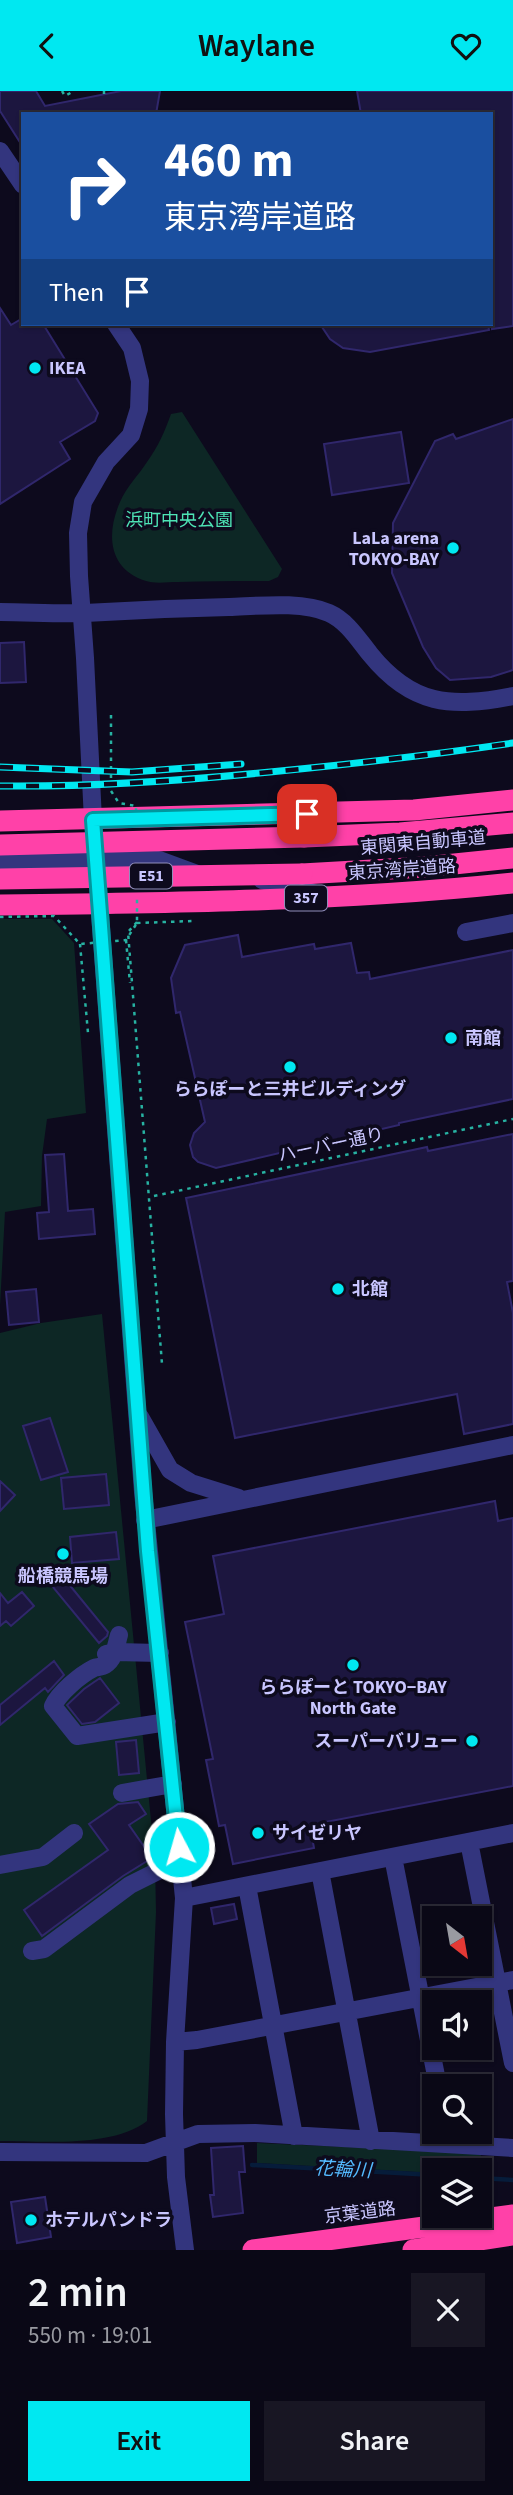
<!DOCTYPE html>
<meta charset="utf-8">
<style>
body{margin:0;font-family:"Source Sans 3","Noto Sans JP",sans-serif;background:#181623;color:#f1f3f6;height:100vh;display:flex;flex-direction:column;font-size:26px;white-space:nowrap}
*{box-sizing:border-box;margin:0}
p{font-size:23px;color:#999aa1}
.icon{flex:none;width:38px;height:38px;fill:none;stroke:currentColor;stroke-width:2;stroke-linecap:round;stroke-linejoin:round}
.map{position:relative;height:2159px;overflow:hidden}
.panel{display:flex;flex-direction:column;background:#0a0816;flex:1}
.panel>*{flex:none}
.guide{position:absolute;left:21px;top:21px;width:472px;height:214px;border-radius:0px;box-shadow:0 2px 5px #0004,0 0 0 2px #2a2935;background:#1a4fa0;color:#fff;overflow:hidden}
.needle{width:46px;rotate:149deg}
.controls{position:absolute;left:422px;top:1815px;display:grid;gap:14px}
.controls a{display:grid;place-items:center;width:70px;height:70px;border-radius:0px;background:#0a0816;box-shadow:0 2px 5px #0004,0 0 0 2px #2a2935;font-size:35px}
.pin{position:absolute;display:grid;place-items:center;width:60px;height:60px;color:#fff;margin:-30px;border-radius:14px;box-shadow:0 4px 10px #0006}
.me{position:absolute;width:77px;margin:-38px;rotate:354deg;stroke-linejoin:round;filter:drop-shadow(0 0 5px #0008)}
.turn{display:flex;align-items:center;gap:24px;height:147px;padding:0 28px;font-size:32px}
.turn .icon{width:91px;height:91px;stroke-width:2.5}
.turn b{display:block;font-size:49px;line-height:60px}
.then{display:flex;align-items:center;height:66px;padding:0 28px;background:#0003;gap:14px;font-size:26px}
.round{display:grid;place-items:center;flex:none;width:74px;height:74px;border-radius:0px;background:#181623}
.head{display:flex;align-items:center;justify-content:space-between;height:119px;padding:0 28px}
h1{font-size:42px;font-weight:600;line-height:52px}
.cta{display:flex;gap:14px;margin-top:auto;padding:14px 28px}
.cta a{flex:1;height:80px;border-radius:0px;background:#00e8f1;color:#111;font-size:28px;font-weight:600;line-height:80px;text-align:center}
.cta a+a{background:#181623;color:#f1f3f6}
header{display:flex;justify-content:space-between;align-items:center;height:91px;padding:0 28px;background:#00e8f1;color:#111;font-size:32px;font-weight:600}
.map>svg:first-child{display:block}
.green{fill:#0d2725}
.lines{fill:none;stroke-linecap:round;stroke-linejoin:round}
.stream{stroke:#061c3a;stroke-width:4.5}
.building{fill:#1c163f;stroke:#30276c;stroke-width:2}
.path{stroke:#27b2a2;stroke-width:2.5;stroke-dasharray:3.5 5;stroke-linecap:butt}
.minor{stroke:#33357e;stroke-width:18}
.highway{stroke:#ff41a8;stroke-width:21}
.rail-casing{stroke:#00e8f1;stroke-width:7}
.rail{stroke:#0d0a1d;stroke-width:4.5;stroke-dasharray:13;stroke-linecap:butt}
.path-bridge{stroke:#27b2a2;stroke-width:2.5;stroke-dasharray:3.5 5;stroke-linecap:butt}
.highway-bridge{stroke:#ff41a8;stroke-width:21}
.route-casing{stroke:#00979d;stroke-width:18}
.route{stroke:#00e8f1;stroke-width:12}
.poi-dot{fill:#00e8f1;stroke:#0d0a1d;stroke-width:2.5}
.labels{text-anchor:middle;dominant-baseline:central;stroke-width:7;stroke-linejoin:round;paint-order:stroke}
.shield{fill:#0d0a1d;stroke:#918ebb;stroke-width:2}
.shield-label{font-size:16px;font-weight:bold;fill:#c9c6ff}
.poi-label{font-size:18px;font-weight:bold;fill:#c9c6ff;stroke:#0d0a1d;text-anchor:start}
.park-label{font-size:18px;fill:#4ee3b5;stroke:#0d0a1d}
.street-label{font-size:18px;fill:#c9c6ff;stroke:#0d0a1d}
.water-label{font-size:19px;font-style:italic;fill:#54baff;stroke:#0d0a1d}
</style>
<header><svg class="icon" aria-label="back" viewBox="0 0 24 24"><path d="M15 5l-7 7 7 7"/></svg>Waylane<svg class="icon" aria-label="heart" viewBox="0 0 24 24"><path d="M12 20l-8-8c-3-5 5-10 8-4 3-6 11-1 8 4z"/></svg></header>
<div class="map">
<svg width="513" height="2159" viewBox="0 0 513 2159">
<rect width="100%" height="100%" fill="#0d0a1d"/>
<path class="green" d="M182,321L282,478L278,486L269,490C239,490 209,490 178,491C168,491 155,493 146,490C108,478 106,443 120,411C127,395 138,385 147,371C158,356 165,340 171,323Z
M0,828H52L74,852L86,1022L47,1028L42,1065L41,1115L5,1121L0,1215Z
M102,1223L155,1771L156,1821L147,2030C112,2057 43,2050 0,2050V1242L41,1232Z
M257,2052L481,2062L480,2085V2079H434V2082L257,2072Z"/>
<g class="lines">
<path class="stream" d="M252,2074L434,2084
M480,2087L513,2089"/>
</g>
<path class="building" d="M0,0H36L45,15L121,0H160L156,23H23V56L0,20Z
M357,0H513V235L492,238V23H361Z
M0,217L11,234L23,227V233H43L98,322L95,330L60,351L70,368L0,413Z
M320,233H488L489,239L370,261L343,257L330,248Z
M513,328V579L491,586L450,589L436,577L423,556L392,482L393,432L435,350L453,343L456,348Z
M401,341L409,392L332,404L324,353Z
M24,551L26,591L0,592V552Z
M238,844L242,866L314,853L315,858L351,852L357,882L369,881L370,888L513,859V1008L399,1032V1034L216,1077L198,1071L193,1066L190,1054L194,1042L205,1031L180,921L176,922L171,887L185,854Z
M513,1043V1190L507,1191L513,1222V1333L464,1343L457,1303L235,1347L186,1107L427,1056L428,1060Z
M64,1063L68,1120L93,1118L95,1143L39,1148L37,1122L49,1121L45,1064Z
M36,1198L39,1231L9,1234L6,1201Z
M50,1327L68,1381L41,1389L23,1335Z
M106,1383L109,1414L64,1418L61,1387Z
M0,1390L15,1404L0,1420Z
M495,1410L498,1430L513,1427V1695L310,1734L314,1757L233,1773L225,1734L219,1735L206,1669L213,1668L185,1531L224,1523L213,1465Z
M116,1441L119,1468L72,1472L70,1446Z
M63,1486L108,1541L107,1545L99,1552L52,1495Z
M22,1501L34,1515L11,1535L6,1530L0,1535V1502L8,1512Z
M54,1570L64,1584L48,1601L45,1597L0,1634V1614Z
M100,1587L119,1612L95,1631L82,1633L67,1614L84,1598Z
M136,1649L139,1682L119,1684L116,1651Z
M138,1711L146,1723L129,1734L152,1767L123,1785L42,1845L24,1819L108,1759L89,1733L118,1713Z
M234,1813L237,1828L214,1833L211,1817Z
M243,2055L245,2081H239L243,2122L213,2126L210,2104H214L211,2057Z
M45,2106L51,2146L17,2152L11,2111Z"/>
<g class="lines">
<path class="path" d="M62,0L65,5L74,0
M104,3V0
M111,624V700
M137,831L128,841L162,1273
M137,832L193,830
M126,849L130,892
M80,853L88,942
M154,1105L513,1028"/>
<path class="minor" d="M0,60L23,94
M116,233L132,257L140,290L139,318L131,344L106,371L83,411L78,442L79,485L85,567L93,729L143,1401L184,1807L175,1951L174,2023L176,2086L185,2159
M0,521C28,521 57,523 85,522C133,519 181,517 229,516C258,515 302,510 329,522C347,530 358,548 370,563C412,615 451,617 513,605
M0,771L159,769L197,783
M262,789L316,803
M466,841L513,832
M140,1326L170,1379L191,1392L239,1407
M145,1429L513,1354
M119,1544C116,1554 115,1568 105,1574C102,1576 97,1576 94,1577C80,1584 59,1602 53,1615L77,1645L167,1631
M106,1563L115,1561L160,1562
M122,1702L173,1693
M469,1751L513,1972
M393,1766L438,1995
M0,1774L43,1766L74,1742
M320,1780L371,2050
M247,1795L294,2045
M184,1807L513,1742
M32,1860L44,1858L130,1794L160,1779
M175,1951L197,1949L513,1889
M0,2061L146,2062L198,2043L255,2042L513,2057"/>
<path class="highway" d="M0,730L414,719L513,709
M304,746L400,742L513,732
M302,783L425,776L513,767
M0,814C171,812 342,810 513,792
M253,2159L513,2124
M413,2159L513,2144"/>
<defs>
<path id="rail" d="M0,676L132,681L241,673
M0,695C91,696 180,690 270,681C352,673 432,664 513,652"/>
</defs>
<use href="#rail" class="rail-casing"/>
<use href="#rail" class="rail"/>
<path class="path-bridge" d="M111,700L119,712L136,715V732
M0,826L54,825L80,853L126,849L137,832V805"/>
<path class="highway-bridge" d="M0,754L304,746
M0,788L302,783"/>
</g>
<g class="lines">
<defs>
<path id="route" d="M179,1756L148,1460L93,729L307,723"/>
</defs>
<use href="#route" class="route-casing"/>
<use href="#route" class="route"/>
</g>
<g class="poi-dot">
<circle cx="35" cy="277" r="7"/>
<circle cx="453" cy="457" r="7"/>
<circle cx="451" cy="947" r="7"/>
<circle cx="290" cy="976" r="7"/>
<circle cx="338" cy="1198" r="7"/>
<circle cx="63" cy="1463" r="7"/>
<circle cx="353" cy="1574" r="7"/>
<circle cx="472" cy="1650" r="7"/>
<circle cx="258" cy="1742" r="7"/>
<circle cx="31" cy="2129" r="7"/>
</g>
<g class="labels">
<g class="shield">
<rect x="130" y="772.5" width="42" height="25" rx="5"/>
<rect x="285" y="794.5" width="42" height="25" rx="5"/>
</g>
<g class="shield-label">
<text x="151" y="785">E51</text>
<text x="306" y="807">357</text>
</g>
<g class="poi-label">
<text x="49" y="277">IKEA</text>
<text x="439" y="447" text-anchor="end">LaLa arena<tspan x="439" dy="21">TOKYO-BAY</tspan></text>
<text x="465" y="947">南館</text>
<text x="290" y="998" text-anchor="middle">ららぽーと三井ビルディング</text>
<text x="352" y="1198">北館</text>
<text x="63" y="1485" text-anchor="middle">船橋競馬場</text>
<text x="353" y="1596" text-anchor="middle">ららぽーと TOKYO−BAY<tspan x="353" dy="21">North Gate</tspan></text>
<text x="458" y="1650" text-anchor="end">スーパーバリュー</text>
<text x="272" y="1742">サイゼリヤ</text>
<text x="45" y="2129">ホテルパンドラ</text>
</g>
<g class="park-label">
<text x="179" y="429">浜町中央公園</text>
</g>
<g class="street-label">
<text transform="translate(423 752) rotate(-5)">東関東自動車道</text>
<text transform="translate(402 779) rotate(-4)">東京湾岸道路</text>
<text transform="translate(331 1054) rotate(-12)">ハーバー通り</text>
<text transform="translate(360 2122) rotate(-7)">京葉道路</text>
</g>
<g class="water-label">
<text transform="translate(343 2079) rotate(3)">花輪川</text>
</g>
</g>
</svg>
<div class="controls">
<a><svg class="needle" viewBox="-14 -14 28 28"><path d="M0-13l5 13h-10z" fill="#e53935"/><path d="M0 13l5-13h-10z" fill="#999aa1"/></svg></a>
<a><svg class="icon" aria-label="sound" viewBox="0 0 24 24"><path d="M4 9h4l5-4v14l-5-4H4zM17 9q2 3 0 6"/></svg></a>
<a><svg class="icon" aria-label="search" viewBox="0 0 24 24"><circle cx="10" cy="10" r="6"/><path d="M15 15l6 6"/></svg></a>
<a><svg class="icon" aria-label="layers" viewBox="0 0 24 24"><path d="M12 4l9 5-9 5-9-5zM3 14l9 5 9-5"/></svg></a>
</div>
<div class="pin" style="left:307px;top:723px;background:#d93025"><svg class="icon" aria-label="arrive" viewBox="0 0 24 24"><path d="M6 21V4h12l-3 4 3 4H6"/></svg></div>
<svg class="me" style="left:179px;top:1756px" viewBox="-20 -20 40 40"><circle r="17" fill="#00e8f1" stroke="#fff" stroke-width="3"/><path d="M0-11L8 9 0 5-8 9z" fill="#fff"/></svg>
<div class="guide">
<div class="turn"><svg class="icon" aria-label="right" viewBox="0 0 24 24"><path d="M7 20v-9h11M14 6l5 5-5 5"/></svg><div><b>460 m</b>東京湾岸道路</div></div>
<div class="then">Then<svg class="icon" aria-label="arrive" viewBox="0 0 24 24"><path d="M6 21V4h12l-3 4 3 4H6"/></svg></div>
</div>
</div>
<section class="panel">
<div class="head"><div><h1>2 min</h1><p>550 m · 19:01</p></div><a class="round"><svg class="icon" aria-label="close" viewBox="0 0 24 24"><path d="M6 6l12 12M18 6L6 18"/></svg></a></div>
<div class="cta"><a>Exit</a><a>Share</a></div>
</section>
